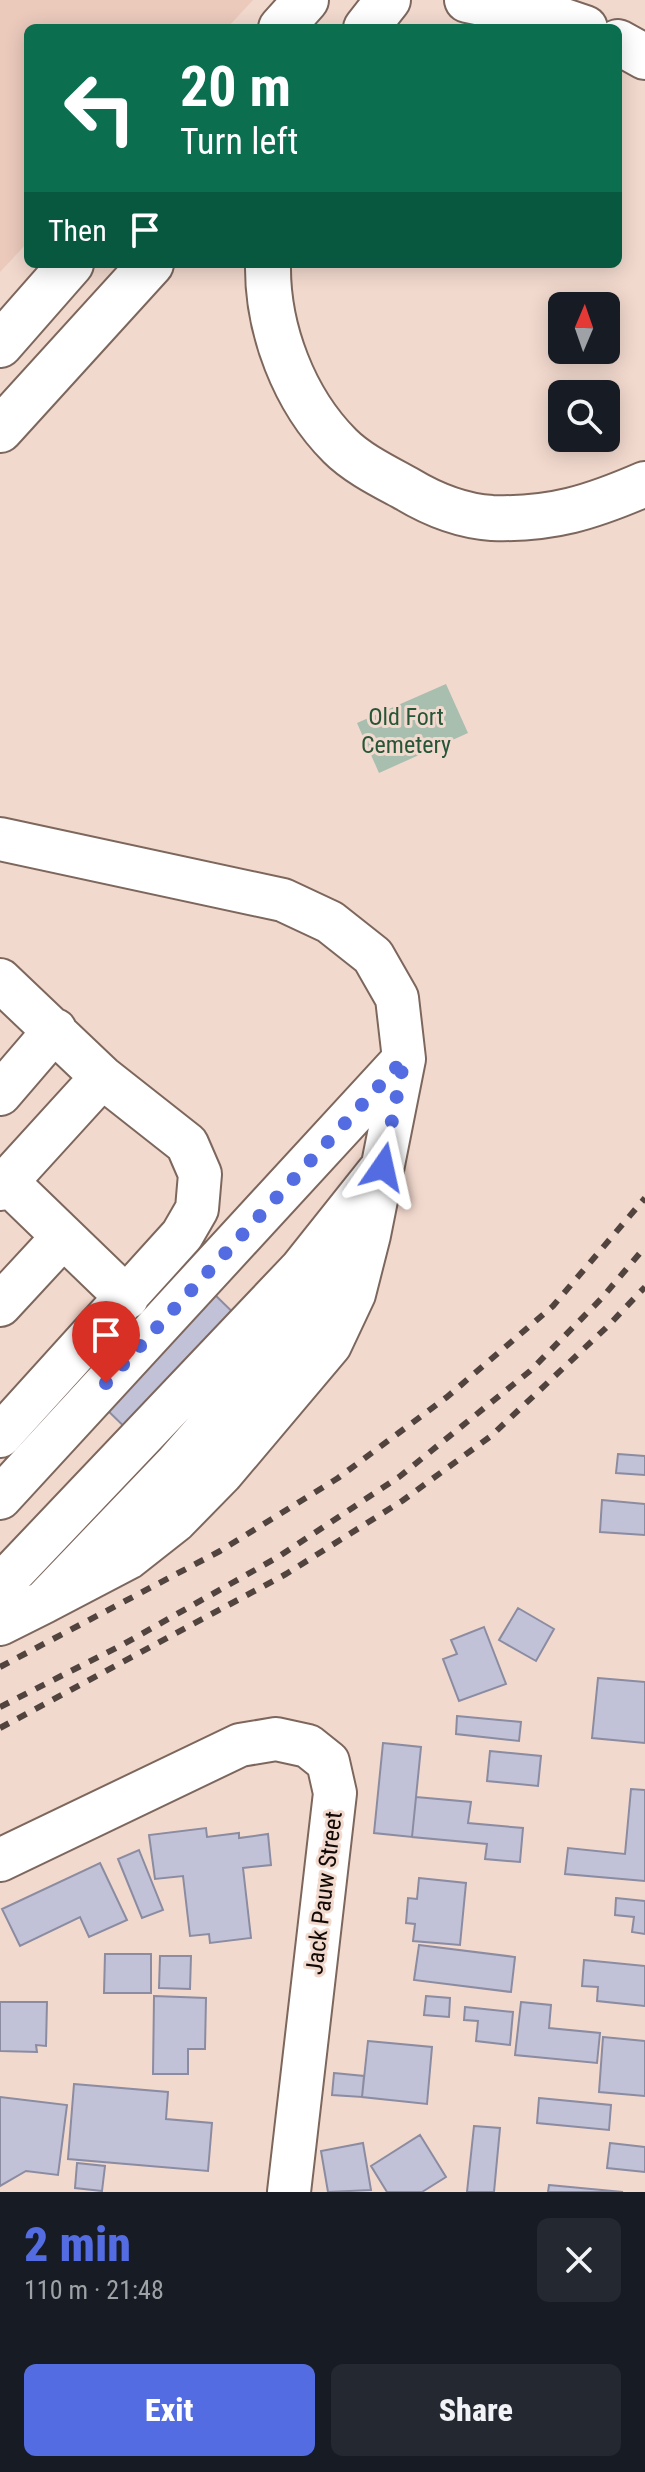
<!DOCTYPE html>
<meta charset="utf-8">
<style>
body{margin:0;font-family:"Roboto Condensed",sans-serif;background:#242831;color:#f1f3f6;height:100vh;display:flex;flex-direction:column;font-size:30px;white-space:nowrap}
*{box-sizing:border-box;margin:0}
p{font-size:26px;color:#9ea1a6}
.icon{flex:none;width:44px;height:44px;fill:none;stroke:currentColor;stroke-width:2;stroke-linecap:round;stroke-linejoin:round}
.map{position:relative;height:2192px;overflow:hidden}
.side{display:flex;flex-direction:column;background:#171b24;flex:1}
.side>*{flex:none}
.guide{position:absolute;left:24px;top:24px;width:598px;height:244px;border-radius:12px;box-shadow:0 4px 20px #0003;background:#0b6e4f;color:#fff;overflow:hidden}
.needle{width:52px;rotate:2deg}
.tools{position:absolute;left:548px;top:292px;display:grid;gap:16px}
.tools a{display:grid;place-items:center;width:72px;height:72px;border-radius:12px;background:#171b24;box-shadow:0 4px 20px #0003;font-size:40px}
.pin{position:absolute;display:grid;place-items:center;width:68px;height:68px;color:#fff;margin:-82px -34px;border-radius:50% 50% 50% 0;rotate:-45deg;box-shadow:0 0 8px #0007}
.pin .icon{rotate:45deg}
.me{position:absolute;width:88px;margin:-44px;rotate:11deg;stroke-linejoin:round;filter:drop-shadow(0 0 6px #0008)}
.turn{display:flex;align-items:center;gap:28px;height:168px;padding:0 24px;font-size:36px}
.turn .icon{width:104px;height:104px;stroke-width:2.5}
.turn b{display:block;font-size:56px;line-height:68px}
.then{display:flex;align-items:center;height:76px;padding:0 24px;background:#0003;gap:16px;font-size:30px}
.round{display:grid;place-items:center;flex:none;width:84px;height:84px;border-radius:12px;background:#242831}
.summary{display:flex;align-items:center;justify-content:space-between;height:136px;padding:0 24px}
h1{font-size:48px;font-weight:800;line-height:60px;color:#536ce1}
.button{display:flex;gap:16px;margin-top:auto;padding:16px 24px}
.button a{flex:1;height:92px;border-radius:12px;background:#536ce1;color:#fff;font-size:32px;font-weight:800;line-height:92px;text-align:center}
.button a+a{background:#242831;color:#f1f3f6}
.map>svg:first-child{display:block}
.built{fill:#ebcabc}
.green{fill:#a8beaf}
.building{fill:#c1c1d8;stroke:#8b8ca1;stroke-width:2}
.lines{fill:none;stroke-linecap:round;stroke-linejoin:round}
.minor-casing{stroke:#7d675d;stroke-width:46}
.highway-casing{stroke:#7d675d;stroke-width:48}
.minor{stroke:#fff;stroke-width:42}
.highway{stroke:#fff;stroke-width:44}
.rail{stroke:#51443f;stroke-width:6;stroke-dasharray:10 10;stroke-linecap:butt}
.route{stroke:#536ce1;stroke-width:14;stroke-dasharray:0 25.2}
.labels{text-anchor:middle;dominant-baseline:central;stroke-width:6;stroke-linejoin:round;paint-order:stroke}
.park-label{font-size:24px;fill:#265538;stroke:#f2d9ce}
.street-label{font-size:24px;fill:#120a07;stroke:#f2d9ce}
</style>
<div class="map">
<svg width="645" height="2192" viewBox="0 0 645 2192">
<rect width="100%" height="100%" fill="#f2d9ce"/>
<path class="built" d="M0,0H253L227,28H28V242L0,272Z"/>
<path class="green" d="M446,684L468,733L379,773L357,723Z"/>
<path class="building" d="M210,1290L295,1373L184,1485L99,1402Z
M618,1454L645,1456V1475L616,1473Z
M602,1500L645,1504V1535L600,1532Z
M518,1608L554,1629L536,1661L499,1640Z
M484,1627L506,1684L459,1701L443,1659L457,1654L451,1640Z
M598,1678L645,1682V1743L592,1738Z
M457,1716L521,1722L519,1741L456,1734Z
M383,1743L421,1747L412,1837L374,1833Z
M490,1751L541,1756L538,1786L487,1781Z
M631,1789L645,1790V1881L565,1874L568,1848L625,1854Z
M416,1797L471,1802L468,1823L523,1828L520,1862L485,1859L487,1844L412,1837Z
M206,1828L207,1837L239,1833V1838L268,1834L271,1865L243,1868L251,1938L210,1943L209,1934L190,1936L183,1876L155,1879L149,1835Z
M139,1850L163,1910L142,1918L118,1859Z
M100,1863L127,1920L89,1937L80,1917L20,1946L2,1909Z
M419,1878L466,1883L460,1945L413,1941L415,1924L406,1923L408,1898L417,1899Z
M616,1898L645,1901V1934L632,1932L634,1917L615,1915Z
M419,1945L515,1957L511,1992L414,1980Z
M105,1954H151V1993H104Z
M160,1956H191L190,1989L159,1988Z
M584,1960L645,1966V2006L597,2001L598,1987L582,1986Z
M154,1996L206,1998L205,2049H188V2074H153Z
M426,1996L450,1998L449,2017L424,2015Z
M0,2002H47L46,2046L36,2045L37,2052L0,2051Z
M521,2002L551,2005L549,2028L600,2033L597,2063L515,2055Z
M465,2007L513,2012L510,2045L476,2041L478,2021L464,2020Z
M603,2037L645,2041V2096L599,2092Z
M368,2041L432,2047L427,2104L362,2097Z
M334,2073L364,2076L362,2097L332,2095Z
M74,2084L168,2092L166,2119L212,2123L208,2171L68,2159Z
M0,2097L67,2105L58,2175L26,2171L0,2186Z
M539,2098L611,2105L609,2130L537,2123Z
M474,2126L500,2128L494,2192H467Z
M420,2135L446,2177L422,2192H387L371,2166Z
M363,2143L371,2190L328,2192L321,2151Z
M610,2143L645,2147V2172L607,2168Z
M77,2163L105,2166L102,2191L75,2188Z
M549,2185L623,2192H548Z"/>
<g class="lines">
<defs>
<path id="minor" d="M0,839L283,900L330,922L373,956L397,998L404,1059L0,1498
M0,980L102,1077L187,1144L200,1174L197,1209L182,1235L0,1436
M0,1094L55,1030
M7,1182L127,1298
M0,1189L102,1077
M0,1305L63,1237
M0,1586L301,1269L379,1171
M44,1602L128,1558L175,1521L222,1473L330,1345L354,1294L369,1235L404,1059
M0,1624L44,1602L177,1463L318,1303L351,1259
M0,1860L240,1745L276,1739L308,1746L328,1762L335,1793L289,2192"/>
<path id="highway" d="M467,0L558,19L585,28
M281,28L306,0
M366,28L388,0
M618,42L645,57
M268,264C267,329 294,400 340,446C358,464 385,477 407,489C432,504 462,516 492,518C552,520 592,507 645,484
M0,345L71,264
M0,430L151,264"/>
</defs>
<use href="#minor" class="minor-casing"/>
<use href="#highway" class="highway-casing"/>
<use href="#minor" class="minor"/>
<use href="#highway" class="highway"/>
<path class="rail" d="M0,1667L220,1551L338,1478L447,1397L553,1306L645,1198
M0,1707L122,1645L278,1557L399,1477L530,1371L601,1299L645,1247
M0,1728L286,1574L402,1501L491,1436L608,1326L645,1287"/>
</g>
<g class="lines">
<path class="route" d="M106,1383L404,1059L383,1167"/>
</g>
<g class="labels">
<g class="park-label">
<text x="406" y="717">Old Fort<tspan x="406" dy="28">Cemetery</tspan></text>
</g>
<g class="street-label">
<text transform="translate(324 1893) rotate(-83)">Jack Pauw Street</text>
</g>
</g>
</svg>
<div class="tools">
<a><svg class="needle" viewBox="-14 -14 28 28"><path d="M0-13l5 13h-10z" fill="#e53935"/><path d="M0 13l5-13h-10z" fill="#9ea1a6"/></svg></a>
<a><svg class="icon" aria-label="search" viewBox="0 0 24 24"><circle cx="10" cy="10" r="6"/><path d="M15 15l6 6"/></svg></a>
</div>
<div class="pin" style="left:106px;top:1383px;background:#d93025"><svg class="icon" aria-label="arrive" viewBox="0 0 24 24"><path d="M6 21V4h12l-3 4 3 4H6"/></svg></div>
<svg class="me" style="left:383px;top:1167px" viewBox="-20 -20 40 40"><path d="M0-17L14 15 0 8-14 15z" fill="#536ce1" stroke="#fff" stroke-width="4"/></svg>
<div class="guide">
<div class="turn"><svg class="icon" aria-label="left" viewBox="0 0 24 24"><path d="M17 20v-9H6M10 6l-5 5 5 5"/></svg><div><b>20 m</b>Turn left</div></div>
<div class="then">Then<svg class="icon" aria-label="arrive" viewBox="0 0 24 24"><path d="M6 21V4h12l-3 4 3 4H6"/></svg></div>
</div>
</div>
<section class="side">
<div class="summary"><div><h1>2 min</h1><p>110 m · 21:48</p></div><a class="round"><svg class="icon" aria-label="close" viewBox="0 0 24 24"><path d="M6 6l12 12M18 6L6 18"/></svg></a></div>
<div class="button"><a>Exit</a><a>Share</a></div>
</section>
